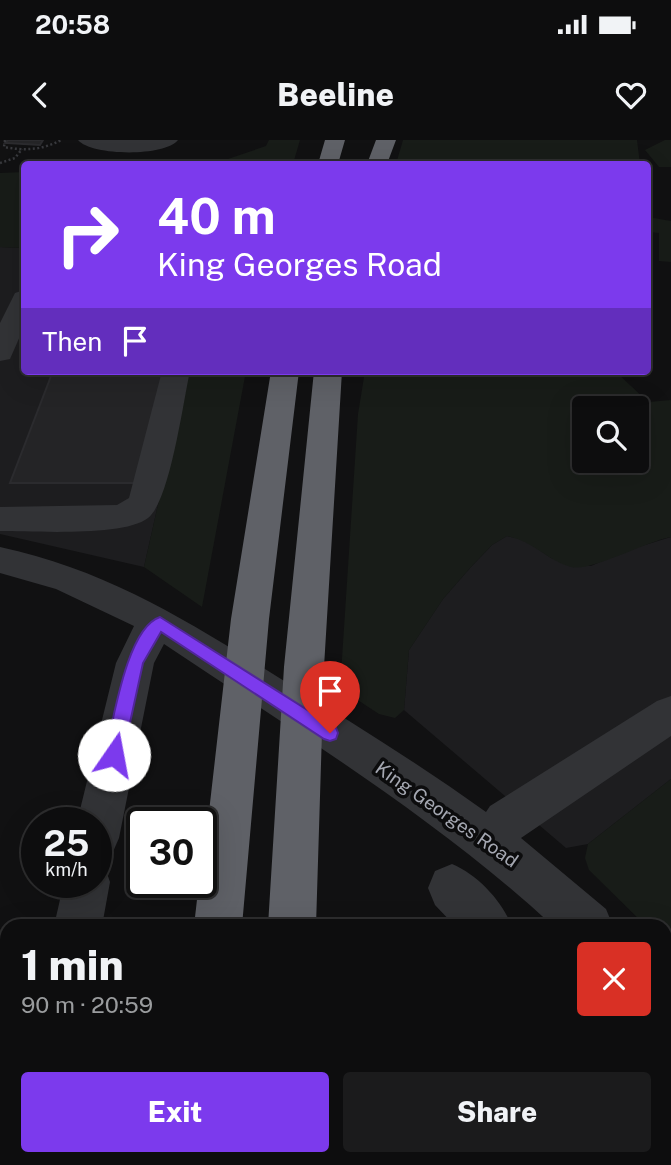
<!DOCTYPE html>
<meta charset="utf-8">
<style>
body{margin:0;font-family:"Public Sans",sans-serif;background:#1b1b1c;color:#f1f3f6;height:100vh;display:flex;flex-direction:column;font-size:26px;white-space:nowrap}
*{box-sizing:border-box;margin:0}
p{font-size:23px;color:#9a9c9e}
.icon{flex:none;width:38px;height:38px;fill:none;stroke:currentColor;stroke-width:2;stroke-linecap:round;stroke-linejoin:round}
.map{position:relative;flex:1;overflow:hidden}
.sheet{position:absolute;left:0px;top:779px;width:672px;height:247px;display:flex;flex-direction:column;background:#0d0d0e;border-radius:21px 21px 0 0;box-shadow:0 7px 28px #0002,0 0 0 2px #2d2d2e}
.sheet>*{flex:none}
.hud{position:absolute;left:21px;top:21px;width:630px;height:214px;border-radius:7px;box-shadow:0 7px 28px #0002,0 0 0 2px #2d2d2e;background:#7c3aed;color:#fff;overflow:hidden}
.fabs{position:absolute;left:572px;top:256px;display:grid;gap:14px}
.fabs a{display:grid;place-items:center;width:77px;height:77px;border-radius:7px;background:#0d0d0e;box-shadow:0 7px 28px #0002,0 0 0 2px #2d2d2e;font-size:35px}
.speed{position:absolute;left:21px;top:667px;display:flex;gap:14px;font-size:35px;font-weight:700;text-align:center}
.speed>*{display:grid;place-content:center;width:91px;height:91px;border-radius:50%;background:#0d0d0e;box-shadow:0 7px 28px #0002,0 0 0 2px #2d2d2e;line-height:1}
.speed small{font-size:18px;font-weight:400}
.speed .limit{border:4px solid #111;border-radius:10px;background:#fff;color:#111}
.pin{position:absolute;display:grid;place-items:center;width:60px;height:60px;color:#fff;margin:-72px -30px;border-radius:50% 50% 50% 0;rotate:-45deg;box-shadow:0 0 7px #0007}
.pin .icon{rotate:45deg}
.me{position:absolute;width:77px;margin:-38px;rotate:12deg;stroke-linejoin:round;filter:drop-shadow(0 0 5px #0008)}
.turn{display:flex;align-items:center;gap:24px;height:147px;padding:0 21px;font-size:32px}
.turn .icon{width:91px;height:91px;stroke-width:2.5}
.turn b{display:block;font-size:49px;line-height:60px}
.then{display:flex;align-items:center;height:66px;padding:0 21px;background:#0003;gap:14px;font-size:26px}
.round{display:grid;place-items:center;flex:none;width:74px;height:74px;border-radius:7px;background:#1b1b1c}
.head{display:flex;align-items:center;justify-content:space-between;height:119px;padding:0 21px}
h1{font-size:42px;font-weight:800;line-height:52px}
.cta{display:flex;gap:14px;margin-top:auto;padding:14px 21px}
.cta a{flex:1;height:80px;border-radius:7px;background:#7c3aed;color:#fff;font-size:28px;font-weight:800;line-height:80px;text-align:center}
.cta a+a{background:#1b1b1c;color:#f1f3f6}
.status{display:flex;justify-content:space-between;align-items:center;height:49px;padding:0 35px;background:#0d0d0e;direction:ltr}
.status svg{height:19px;fill:currentColor}
header{display:flex;justify-content:space-between;align-items:center;height:91px;padding:0 21px;background:#0d0d0e;font-size:32px;font-weight:800}
.map>svg:first-child{display:block}
.built{fill:#1d1d1f}
.green{fill:#181c18;fill-rule:evenodd}
.building{fill:#242426;stroke:#2b2b2e;stroke-width:2}
.lines{fill:none;stroke-linecap:round;stroke-linejoin:round}
.path{stroke:#38393d;stroke-width:2.5;stroke-dasharray:2 2.5;stroke-linecap:butt}
.minor{fill:#323336;fill-rule:evenodd}
.highway{fill:#5f6167;fill-rule:evenodd}
.route{fill:#7c3aed;stroke:#51269a;stroke-width:2}
.labels{text-anchor:middle;dominant-baseline:central;stroke-width:7;stroke-linejoin:round;paint-order:stroke}
.street-label{font-size:19px;fill:#a4a7b1;stroke:#0c0c0d}
</style>
<div class="status"><b>20:58</b><svg viewBox="0 0 49 12"><path d="M0 12V9h3v3zM5 12V6h3v6zM10 12V3h3v9zM15 12V0h3v12zM26 1h20v11H26zM47 4h2v5h-2z"/></svg></div>
<header><svg class="icon" aria-label="back" viewBox="0 0 24 24"><path d="M15 5l-7 7 7 7"/></svg>Beeline<svg class="icon" aria-label="heart" viewBox="0 0 24 24"><path d="M12 20l-8-8c-3-5 5-10 8-4 3-6 11-1 8 4z"/></svg></header>
<div class="map">
<svg width="671" height="1025" viewBox="0 0 671 1025">
<rect width="100%" height="100%" fill="#111112"/>
<path class="built" d="M0,107L24,108V231H188L144,427L0,394Z
M507,396L525,400L551,418L591,426L625,411L671,397V639L588,704L566,708L404,570L409,510L443,459L470,428L492,405Z"/>
<path class="green" d="M269,0H300L293,24H150L225,20L266,6Z
M403,0H637L640,24H396Z
M665,0H671V27H659L645,10Z
M24,32V108L0,107V33Z
M648,77L671,81V122L659,121V93L648,92Z
M188,231H246L202,467L144,427Z
M365,231H615L648,262L671,260V397C647,401 591,432 571,427C547,420 533,401 507,396L492,405L470,428L443,459L409,510L404,570L395,578L379,574L350,555L341,534L358,274ZM584,268H637V320H584Z
M671,639V813L665,806V786H646L589,730L585,718L588,704Z"/>
<path class="building" d="M8,0H43L40,5L5,3Z
M53,231H165L139,343H10Z"/>
<g class="lines">
<path class="path" d="M5,0L4,7C24,11 43,10 61,0
M0,23L15,18L22,9"/>
<path class="minor" d="M78,0H178C165,17 91,16 78,0Z
M24,150V187L10,219L0,221V183L15,153Z
M162,231H190C183,262 170,361 148,378C124,397 33,391 0,391V367L117,365L129,358Z
M0,407C108,430 189,482 281,539C350,581 419,624 486,672L490,666L657,561L671,556V596L521,698L606,769L613,786H553C435,677 297,593 164,504L154,523L119,698L112,714L96,720V682H77L116,523L134,486L56,449L0,433Z
M96,722L104,725L110,742L102,786H54L64,742H96Z
M452,724C478,735 501,760 512,786H455L435,765L428,748L435,731Z
M665,837L671,840V896L665,893Z
M0,887H7V941H0Z
M7,1012V1018H62L61,1025H3Z"/>
<path class="highway" d="M325,0H345L338,24H318Z
M376,0H396L387,24H367Z
M271,231H299L269,479L242,786H194L199,742H201L231,479Z
M314,231H342L324,527L316,786H268L284,527Z
M169,1018H227V1025H169Z
M256,1018H314V1025H256Z"/>
</g>
<path class="route" d="M160,477L336,588L338,593L336,599L330,601L324,599L161,492L143,523L123,615L120,621L114,623L108,621L105,615C113,584 126,488 160,477Z"/>
<g class="labels">
<g class="street-label">
<text transform="translate(447 674) rotate(35)">King Georges Road</text>
</g>
</g>
</svg>
<div class="fabs">
<a><svg class="icon" aria-label="search" viewBox="0 0 24 24"><circle cx="10" cy="10" r="6"/><path d="M15 15l6 6"/></svg></a>
</div>
<div class="speed"><div>25<small>km/h</small></div><div class="limit">30</div></div>
<div class="pin" style="left:330px;top:593px;background:#d93025"><svg class="icon" aria-label="arrive" viewBox="0 0 24 24"><path d="M6 21V4h12l-3 4 3 4H6"/></svg></div>
<svg class="me" style="left:114px;top:615px" viewBox="-20 -20 40 40"><circle r="19" fill="#fff"/><path d="M0-13L10 11 0 6-10 11z" fill="#7c3aed"/></svg>
<div class="hud">
<div class="turn"><svg class="icon" aria-label="right" viewBox="0 0 24 24"><path d="M7 20v-9h11M14 6l5 5-5 5"/></svg><div><b>40 m</b>King Georges Road</div></div>
<div class="then">Then<svg class="icon" aria-label="arrive" viewBox="0 0 24 24"><path d="M6 21V4h12l-3 4 3 4H6"/></svg></div>
</div>
<section class="sheet">
<div class="head"><div><h1>1 min</h1><p>90 m · 20:59</p></div><a class="round" style="background:#d93025;color:#fff"><svg class="icon" aria-label="close" viewBox="0 0 24 24"><path d="M6 6l12 12M18 6L6 18"/></svg></a></div>
<div class="cta"><a>Exit</a><a>Share</a></div>
</section>
</div>
